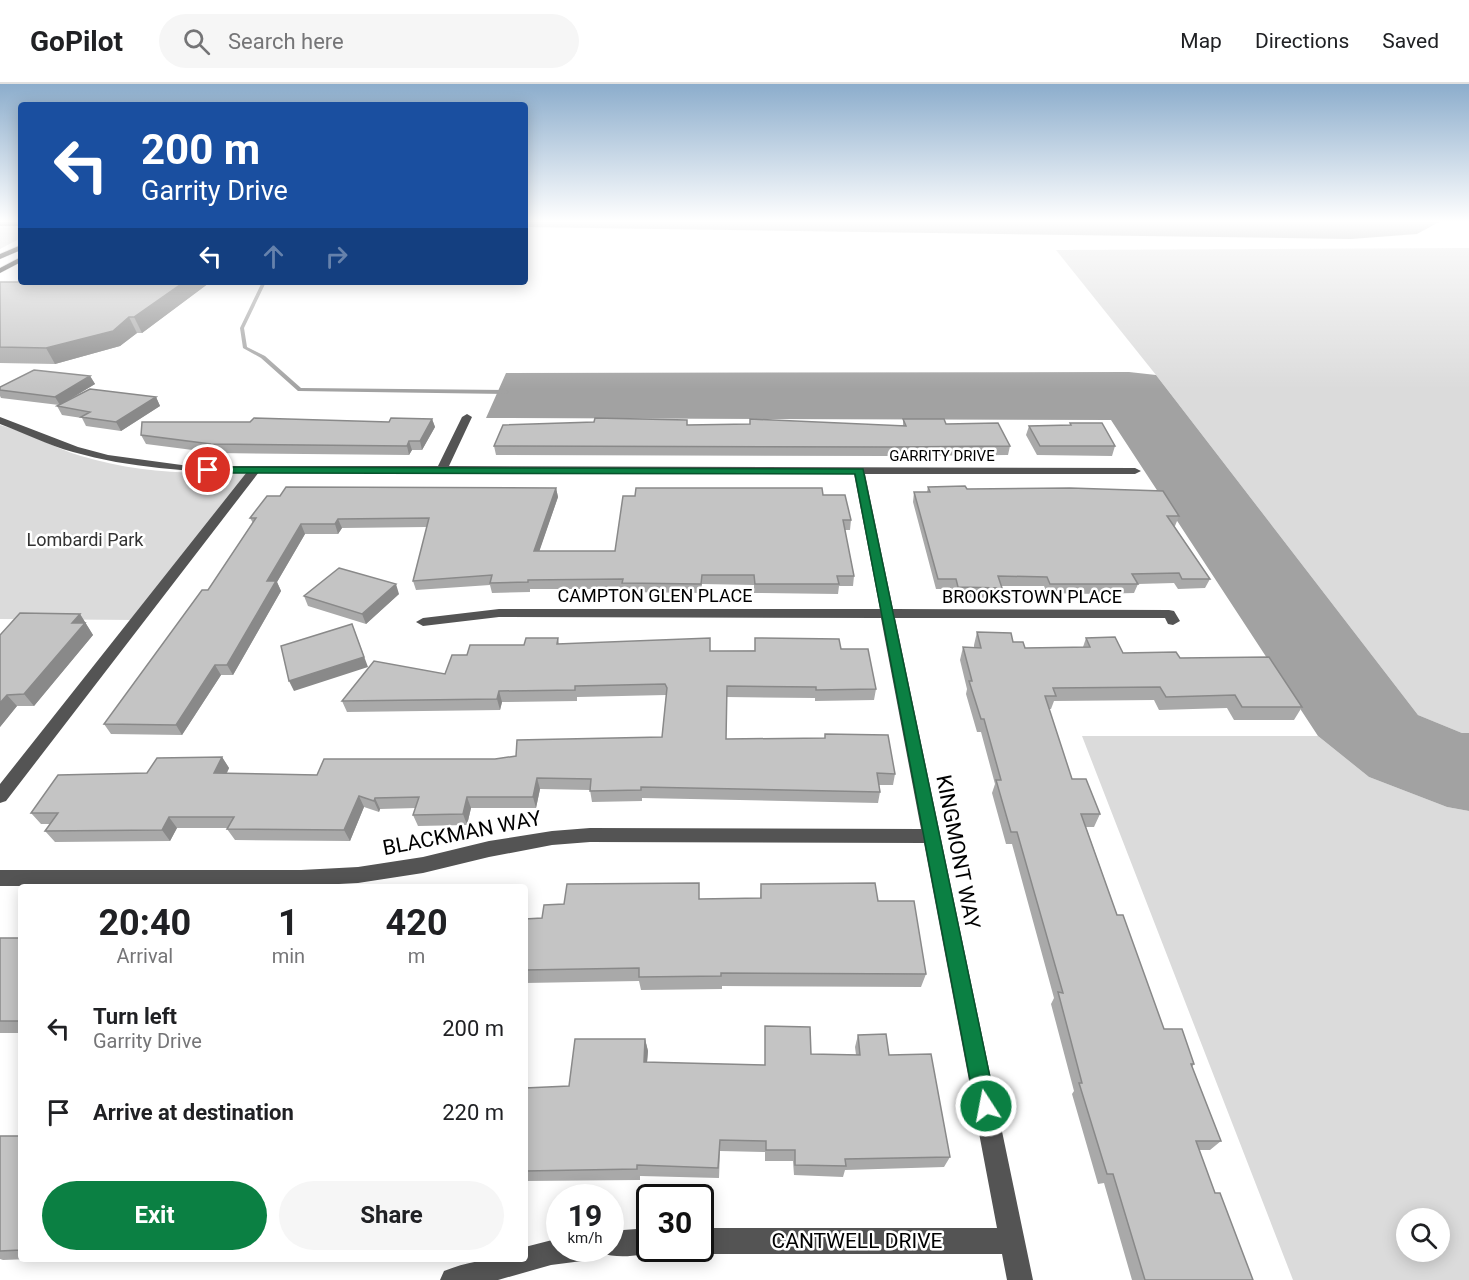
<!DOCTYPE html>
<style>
body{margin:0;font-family:Roboto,sans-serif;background:#f6f6f6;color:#202124;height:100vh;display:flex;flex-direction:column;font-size:22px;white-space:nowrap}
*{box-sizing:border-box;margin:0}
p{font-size:20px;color:#757577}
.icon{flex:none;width:33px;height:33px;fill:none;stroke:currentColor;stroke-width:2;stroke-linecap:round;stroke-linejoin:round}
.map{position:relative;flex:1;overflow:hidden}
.side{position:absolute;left:18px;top:800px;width:510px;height:378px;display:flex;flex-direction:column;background:#fff;border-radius:6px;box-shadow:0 3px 15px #0003}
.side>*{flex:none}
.hud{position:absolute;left:18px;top:18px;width:510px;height:183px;border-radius:6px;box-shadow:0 3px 15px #0003;background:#1a4fa0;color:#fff;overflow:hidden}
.controls{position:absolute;left:1396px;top:1124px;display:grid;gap:12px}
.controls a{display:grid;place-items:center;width:54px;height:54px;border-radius:50%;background:#fff;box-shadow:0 3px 15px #0003;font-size:30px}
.speed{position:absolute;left:546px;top:1100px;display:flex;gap:12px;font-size:30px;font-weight:700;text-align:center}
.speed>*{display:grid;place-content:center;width:78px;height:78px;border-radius:50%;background:#fff;box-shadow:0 3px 15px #0003;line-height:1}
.speed small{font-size:15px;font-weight:400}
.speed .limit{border:3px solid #111;border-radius:9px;background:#fff;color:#111}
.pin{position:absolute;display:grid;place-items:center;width:51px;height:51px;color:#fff;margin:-26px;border:3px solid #fff;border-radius:50%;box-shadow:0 2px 6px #0007}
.me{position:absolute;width:66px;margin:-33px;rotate:349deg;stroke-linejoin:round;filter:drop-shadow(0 0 4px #0008)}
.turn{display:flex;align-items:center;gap:21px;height:126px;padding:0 24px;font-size:27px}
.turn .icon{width:78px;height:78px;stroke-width:2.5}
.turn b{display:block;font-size:42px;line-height:51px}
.lanes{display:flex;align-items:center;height:57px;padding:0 24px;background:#0003;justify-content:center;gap:30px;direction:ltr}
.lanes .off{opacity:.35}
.eta{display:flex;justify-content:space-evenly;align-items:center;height:102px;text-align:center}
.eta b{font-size:36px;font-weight:700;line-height:42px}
.primary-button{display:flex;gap:12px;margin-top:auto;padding:12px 24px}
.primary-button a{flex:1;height:69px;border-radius:36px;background:#0b8043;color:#fff;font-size:24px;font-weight:700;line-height:69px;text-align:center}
.primary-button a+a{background:#f6f6f6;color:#202124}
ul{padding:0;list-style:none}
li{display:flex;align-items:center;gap:18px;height:84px;padding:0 24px}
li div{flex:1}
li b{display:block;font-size:22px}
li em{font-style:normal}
header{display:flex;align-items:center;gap:36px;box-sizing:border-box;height:84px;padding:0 30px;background:#fff;border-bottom:2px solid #e0e0e0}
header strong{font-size:28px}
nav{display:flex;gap:33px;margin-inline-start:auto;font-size:21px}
.search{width:420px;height:54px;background:#f6f6f6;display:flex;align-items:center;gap:15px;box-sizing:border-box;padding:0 21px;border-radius:33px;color:#757577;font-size:22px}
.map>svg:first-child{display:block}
.green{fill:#dbdbdb;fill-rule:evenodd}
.water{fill:#a2a2a2}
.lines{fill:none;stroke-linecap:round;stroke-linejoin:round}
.stream{fill:#a2a2a2;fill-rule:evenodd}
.major-casing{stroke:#dbdbdb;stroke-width:1}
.minor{fill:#545454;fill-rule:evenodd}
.major{fill:#000;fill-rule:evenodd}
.wall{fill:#a9a9a9}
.shaded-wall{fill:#898989}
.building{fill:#c4c4c4;stroke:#898989;stroke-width:1.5}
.route{fill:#0b8043;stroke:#07532c;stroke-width:1.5}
.labels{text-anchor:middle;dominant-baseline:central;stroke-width:5;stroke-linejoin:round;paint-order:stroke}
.far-street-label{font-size:15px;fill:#000;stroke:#fff}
.park-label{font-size:18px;fill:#323232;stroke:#fff}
.street-label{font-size:18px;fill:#000;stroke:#fff}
.near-street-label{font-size:21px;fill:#000;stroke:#fff}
</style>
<header>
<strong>GoPilot</strong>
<div class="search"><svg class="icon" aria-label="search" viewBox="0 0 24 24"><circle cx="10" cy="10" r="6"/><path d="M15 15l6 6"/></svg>Search here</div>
<nav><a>Map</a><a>Directions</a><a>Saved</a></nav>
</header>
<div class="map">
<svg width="1469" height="1196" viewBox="0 0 1469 1196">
<rect width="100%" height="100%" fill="#fff"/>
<path class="green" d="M0,138H21V154L0,165Z
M1469,164V649H1462L1418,631L1156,291L1056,166Z
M0,341C28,348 54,364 81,372C137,389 197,392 255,386L138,536L0,535Z
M1082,652H1318L1369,693L1447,723L1469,727V1196H1293ZM1407,1134H1440V1167H1407Z"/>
<path class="water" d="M525,138H1439L1417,150L1351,155L525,143Z
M1129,288L1156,291L1418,631L1462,649H1469V727L1447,723L1369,693L1318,652L1111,336L486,334L506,289Z"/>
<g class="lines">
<path class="stream" d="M262,198H266L244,244L247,263L265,272L301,304L506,306L509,308L506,310L298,307L261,274L243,264L240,244Z"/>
<defs>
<path id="major" d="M21,161V166L0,175V170Z
M21,173V178L0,189V184Z"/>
</defs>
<use href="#major" class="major-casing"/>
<path class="minor" d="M0,138H21V142H0Z
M467,330L472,333L449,382L1135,384L1141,387L1135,390H865L893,525L1169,526L1174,527L1180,537L1173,541L1168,540L1165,534H895L1033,1196H1007L1002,1170H700L690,1164H700V1144H997L924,759L590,758L552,761L489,773L423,789L358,799L301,802H0V786H301L358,783L423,773L489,757L552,747L590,744L921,745L881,534L499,533L423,542L416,538L423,534L499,525H880L854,390L259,388L6,717L0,719V700L247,388C188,388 130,384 73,368C48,361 24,349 0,340V333L78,363L108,371L189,382H438L462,333Z
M650,1144V1164H660L659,1166C643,1172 617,1175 601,1169L599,1164H610V1147Z
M560,1154V1164H595L591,1173L582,1177L551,1181L498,1196H440L444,1187C471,1176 496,1174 525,1174V1163Z"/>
<use href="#major" class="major"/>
</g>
<path class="wall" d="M0,198L209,199L142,249H137L120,262L55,280L0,279Z
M90,292L95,300L67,317L156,313L160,322L121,347L86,342L82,334L62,331L57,322L59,321L1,314L0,312V303Z
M432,335L435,343L422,366H412L409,371L216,369L146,360L141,351L389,338Z
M903,335L946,340L1010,362L1008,371L890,372L496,371L494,362L688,341H903Z
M1070,339L1115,362L1112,372L1037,371L1026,351L1029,342L1070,341Z
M928,403L967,405L1179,432L1175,442H1174L1210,495L1205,504L1178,505L1174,499L1138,500L1134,509L1097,510L1047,509L1044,502H1001L1002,504L1000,514L956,513L954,505H936L913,418L914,408H927Z
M556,404L558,413L539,467H615L823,411L851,436L850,446H845L854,492L853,502H839L838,510L754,509V501L702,500L701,509L623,508L622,505H530V508L492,509L490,501L416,506L413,497L427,443L342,444L338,450H305L277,498L281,507L233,591H221L182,651L111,650L104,640L208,506L253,439L250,434Z
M399,510L366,540L308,522L304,512Z
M20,529L80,530L93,551L34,622H17L0,643Z
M977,548L1013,558L1025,564L1083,563L1086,554L1123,569L1180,574L1302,623L1294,636H1234L1227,624L1159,626L1154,616L1054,617L1051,625H1049L1072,695L1100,730L1094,743H1086L1117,831L1164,945L1194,980L1192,983L1221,1057L1210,1066H1199L1215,1109L1253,1196H1132L1104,1099L1098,1100L1072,1010L1074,1007L1051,920L1054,914L1012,760H1006L992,709L995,700L981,648H977L966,610L967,605L960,576L963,563L974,564V561Z
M558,554L559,560L711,567L841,565L876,605L874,616L815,617V614L727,613L726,655L825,654V650L895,690L893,701H879L880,708L878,719L642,714V717L592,718L590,706L540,705L536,724H471L467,741L418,742L413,731L416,724L380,725L379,728L364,723L350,757L235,756L227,745L228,744H177L170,757L55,758L45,747L50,740H41L31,729L147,689L222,673L229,684L227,689L317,691L495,675L662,653L666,611L577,613V617L502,618L500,626L347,628L342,617L445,590L467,571L524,561Z
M761,800L878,817L926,890L921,903L722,902V905L641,906L639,897L525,899V835L542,834L700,815L760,814Z
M0,854H21V949H0Z
M765,942L811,970L856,971L855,963L858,951L889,971L950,1073L944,1083L845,1086L843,1093L794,1091L793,1077H765V1068L720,1067L719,1094L640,1092V1096L525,1097V1004L569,1002L645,955L648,967L647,978L765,981Z
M0,1052H21V1174H56L3,1176L0,1175Z"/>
<path class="shaded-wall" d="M184,198H209V199L142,249L134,233Z
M129,233L137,249L120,262L55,280L46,264Z
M90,292L95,300L60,321L55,313Z
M156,313L160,322L121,347L116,338Z
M432,335L435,343L422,366L420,357Z
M409,357L412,366L409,371L407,362Z
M556,404L558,413L536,477L534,467Z
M338,435L342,444L338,450L335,440Z
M301,440L305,450L277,498L281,507L233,591L227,581L267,497Z
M396,500L399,510L366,540L362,530Z
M80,530L93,551L34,622L24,610L72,539Z
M352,540L368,583L294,607L289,597Z
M215,581L221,591L182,651L176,641Z
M499,607L502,618L500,626L497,615Z
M7,611L17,622L0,643V619Z
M222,673L229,684L221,700L214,689Z
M537,694L540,705L536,724L533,713Z
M359,712L364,723L350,757L344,746Z
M467,713L471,724L467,741L463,730Z
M375,714L380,725L379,728L374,717Z
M169,733L177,744L170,757L162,746Z
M645,955L648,967L646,990L644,978Z"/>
<path class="building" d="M0,198H184L134,233H129L113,247L46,264L0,263Z
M34,286L90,292L55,313L0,306V303Z
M90,305L156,313L116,338L81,333L90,328L57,322Z
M254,334L389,338L391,334L432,335L420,357H409L407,362L211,360L141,351L142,338H250Z
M595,334L687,336V341L750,340V335L906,342L903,335H944L946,340L998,339L1010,362L891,363L494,362L503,341L594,338Z
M1070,339H1102L1115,362H1040L1029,342L1071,341Z
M965,402L967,405L1070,404L1163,407L1179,432H1167L1210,495H1182L1179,489L1132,490L1138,500H1050L1047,493L998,492L1002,504L958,503L956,495H938L914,408H930L928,403Z
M286,403L556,404L534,467H615L623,412H635L636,404H822L823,411H845L851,436H843L854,492H837L839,500H755L754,491H702L701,500L622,499L623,495L528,496V498L490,499L492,491L413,497L429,434L338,435L335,440H301L267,497H276L227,581H215L176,641L104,640L202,506H208L256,434H250L267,412H280Z
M339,484L396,500L362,530L304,512Z
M20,529L80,530L72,539H85L24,610L7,611L0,619V551Z
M352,540L364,573L289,597L281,562Z
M977,548L1011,549L1013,558H1023L1025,564L1090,563L1086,554L1115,553L1123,569L1176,568L1180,574L1269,573L1302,623H1242L1235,611L1166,613L1160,603L1053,604L1056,612H1045L1072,695H1086L1100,730H1081L1117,831H1123L1164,945H1182L1194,980H1191L1221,1057H1196L1215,1109H1220L1253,1196H1145L1113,1090H1107L1079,999H1082L1058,908L1063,909L1017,748H1011L996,696H1001L984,635H981L969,597H972L963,563L981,564Z
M526,554H558L557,560L710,554V567H755V554L839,555L841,565H868L876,605L816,606V603L727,602L726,655L825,654V650L888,651L895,690L877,689L880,708L641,703V706L590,707L591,695L537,694L533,713H467L463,730L413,731L419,713L375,714L374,717L359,712L344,746L227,745L234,733H169L162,746L45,747L58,729H31L58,691L147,689L157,674L222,673L214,689L317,691L324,675H495L516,672L517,656L662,653L667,604L665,600L575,602V606L499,607L497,615L342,617L374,577L445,590L452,571H467L470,561H524Z
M699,799V815L761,814V800L875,799L878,817H914L926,890L721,889V892L639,893V884L525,886V835L542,834L544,821L564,820L567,800Z
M0,854H21V937H0Z
M765,942L810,943L811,970L860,971L858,951L886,950L889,971L931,970L950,1073L845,1075L846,1082L795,1081V1066H766V1057L720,1056L718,1084L637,1081V1085L525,1087V1004L569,1002L575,955H645L644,978L765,981Z
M0,1052H21V1166L0,1167Z"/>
<linearGradient id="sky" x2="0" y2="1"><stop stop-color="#8cadcc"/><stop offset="0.45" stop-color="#fff"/><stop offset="1" stop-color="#fff" stop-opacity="0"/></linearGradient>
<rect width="1469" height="305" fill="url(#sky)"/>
<path class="route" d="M205,383L863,385L996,1022L993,1029L986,1032L979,1029L975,1022L855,390L208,389L205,388Z"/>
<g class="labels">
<g class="far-street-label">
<text x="942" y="372">GARRITY DRIVE</text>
</g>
<g class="park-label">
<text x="85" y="455">Lombardi Park</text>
</g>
<g class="street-label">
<text x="655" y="511">CAMPTON GLEN PLACE</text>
<text x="1032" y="512">BROOKSTOWN PLACE</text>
</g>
<g class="near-street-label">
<text transform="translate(462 749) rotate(-11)">BLACKMAN WAY</text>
<text transform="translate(958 768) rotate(79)">KINGMONT WAY</text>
<text x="857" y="1157">CANTWELL DRIVE</text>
</g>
</g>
</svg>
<div class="controls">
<a><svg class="icon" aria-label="search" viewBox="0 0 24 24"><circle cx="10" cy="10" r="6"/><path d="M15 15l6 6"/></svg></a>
</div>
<div class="speed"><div>19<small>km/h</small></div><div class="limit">30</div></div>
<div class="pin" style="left:208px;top:386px;background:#d93025"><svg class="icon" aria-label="arrive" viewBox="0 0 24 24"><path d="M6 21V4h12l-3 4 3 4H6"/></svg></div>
<svg class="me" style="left:986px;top:1022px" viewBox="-20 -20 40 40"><circle r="17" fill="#0b8043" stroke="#fff" stroke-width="3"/><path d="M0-11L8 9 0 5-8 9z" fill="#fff"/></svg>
<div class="hud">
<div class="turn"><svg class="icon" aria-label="left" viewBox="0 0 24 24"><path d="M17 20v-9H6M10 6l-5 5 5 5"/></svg><div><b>200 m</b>Garrity Drive</div></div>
<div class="lanes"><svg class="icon" aria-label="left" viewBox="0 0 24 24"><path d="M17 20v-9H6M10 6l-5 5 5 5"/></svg><svg class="icon off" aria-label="ahead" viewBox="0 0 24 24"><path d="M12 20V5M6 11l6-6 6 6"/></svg><svg class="icon off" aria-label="right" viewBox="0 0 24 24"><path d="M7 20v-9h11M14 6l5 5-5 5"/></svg></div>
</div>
<section class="side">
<div class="eta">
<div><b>20:40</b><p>Arrival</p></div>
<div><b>1</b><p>min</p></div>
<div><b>420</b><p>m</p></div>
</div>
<ul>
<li><svg class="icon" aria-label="left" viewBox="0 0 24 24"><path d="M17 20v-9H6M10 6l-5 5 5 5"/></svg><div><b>Turn left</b><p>Garrity Drive</p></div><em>200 m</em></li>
<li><svg class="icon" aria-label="arrive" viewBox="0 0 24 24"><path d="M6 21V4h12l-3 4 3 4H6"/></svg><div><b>Arrive at destination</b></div><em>220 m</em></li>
</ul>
<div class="primary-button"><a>Exit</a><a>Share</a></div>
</section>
</div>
